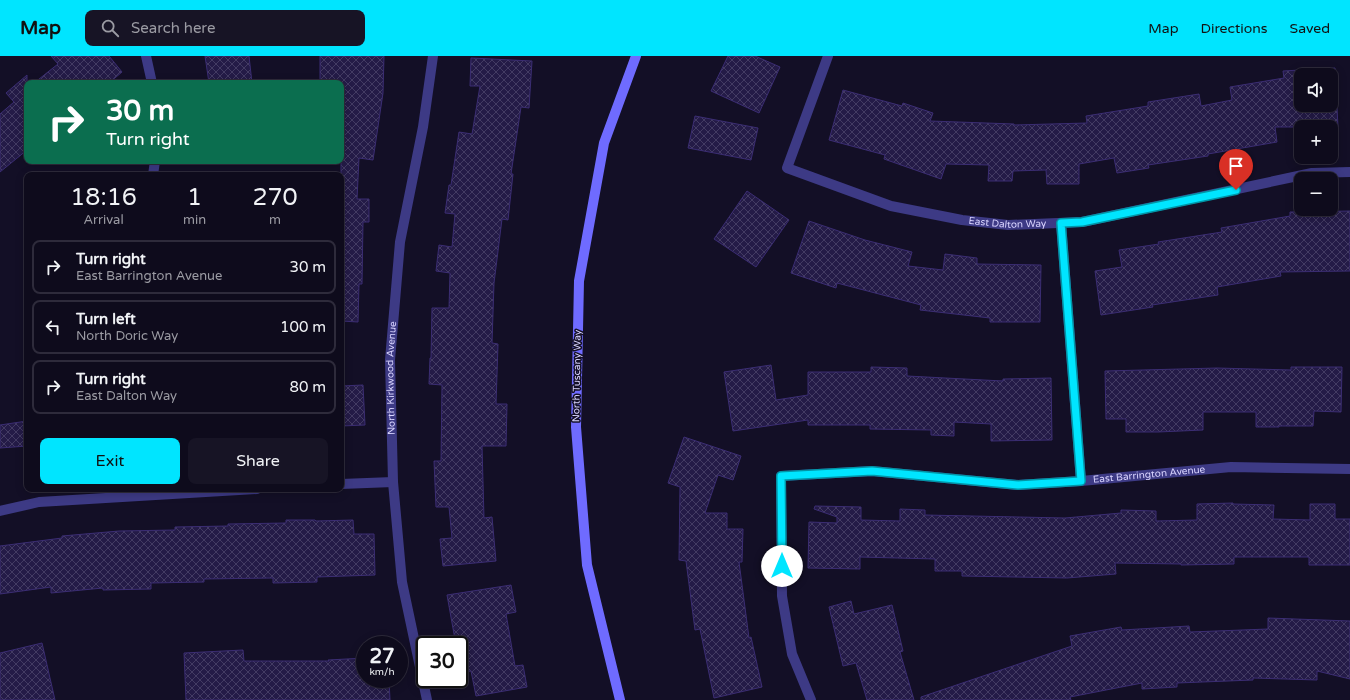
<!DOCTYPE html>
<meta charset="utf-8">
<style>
body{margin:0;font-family:"Varela Round",sans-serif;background:#171425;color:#f1f3f6;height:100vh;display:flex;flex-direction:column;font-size:15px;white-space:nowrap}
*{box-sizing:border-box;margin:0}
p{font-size:13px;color:#9b9ba3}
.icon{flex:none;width:22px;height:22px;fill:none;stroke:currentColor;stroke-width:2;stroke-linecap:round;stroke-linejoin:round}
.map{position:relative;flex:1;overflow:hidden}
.details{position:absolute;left:24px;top:116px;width:320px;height:320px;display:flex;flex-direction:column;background:#0e0b1c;border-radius:8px;box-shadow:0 2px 10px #0003,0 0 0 1px #2e2b3b}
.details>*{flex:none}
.guide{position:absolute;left:24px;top:24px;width:320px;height:84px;border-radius:8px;box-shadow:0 2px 10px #0003,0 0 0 1px #2e2b3b;background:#0b6e4f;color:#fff;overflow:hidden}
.controls{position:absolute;left:1294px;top:12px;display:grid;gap:8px}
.controls a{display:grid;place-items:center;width:44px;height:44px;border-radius:8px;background:#0e0b1c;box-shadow:0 2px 10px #0003,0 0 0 1px #2e2b3b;font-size:20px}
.speed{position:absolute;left:356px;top:580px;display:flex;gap:8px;font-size:20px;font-weight:700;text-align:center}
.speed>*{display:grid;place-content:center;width:52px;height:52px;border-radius:50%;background:#0e0b1c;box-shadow:0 2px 10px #0003,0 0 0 1px #2e2b3b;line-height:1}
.speed small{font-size:10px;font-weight:400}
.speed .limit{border:2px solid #111;border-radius:6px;background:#fff;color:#111}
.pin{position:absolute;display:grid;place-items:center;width:34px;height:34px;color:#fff;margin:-41px -17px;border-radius:50% 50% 50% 0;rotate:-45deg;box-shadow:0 0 4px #0007}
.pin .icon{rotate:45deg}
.me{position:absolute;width:44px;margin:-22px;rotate:0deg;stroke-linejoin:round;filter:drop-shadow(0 0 3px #0008)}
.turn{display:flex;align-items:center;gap:14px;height:84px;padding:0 16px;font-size:18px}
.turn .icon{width:52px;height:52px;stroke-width:2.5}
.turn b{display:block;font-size:28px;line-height:34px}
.eta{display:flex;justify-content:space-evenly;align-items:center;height:68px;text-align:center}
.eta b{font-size:24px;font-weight:600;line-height:28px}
.primary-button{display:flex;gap:8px;margin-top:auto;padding:8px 16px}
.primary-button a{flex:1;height:46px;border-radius:8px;background:#00e5ff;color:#111;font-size:16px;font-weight:600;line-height:46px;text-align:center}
.primary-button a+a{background:#171425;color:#f1f3f6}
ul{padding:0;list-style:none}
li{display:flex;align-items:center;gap:12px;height:54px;margin:0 8px 6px;padding:0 8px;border:2px solid #2e2b3b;border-radius:8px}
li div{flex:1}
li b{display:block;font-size:15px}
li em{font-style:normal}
header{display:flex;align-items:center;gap:24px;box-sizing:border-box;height:56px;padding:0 20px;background:#00e5ff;color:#111}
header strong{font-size:19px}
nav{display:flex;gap:22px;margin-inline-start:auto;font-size:14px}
.search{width:280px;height:36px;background:#171425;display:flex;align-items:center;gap:10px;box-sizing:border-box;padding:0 14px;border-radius:8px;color:#9b9ba3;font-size:15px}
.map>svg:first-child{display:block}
.building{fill:url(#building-cross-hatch);stroke:#3b2d73;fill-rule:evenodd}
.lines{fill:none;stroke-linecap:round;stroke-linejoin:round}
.street{stroke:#3d3a85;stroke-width:10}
.secondary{stroke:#6f6bff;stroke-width:10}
.route-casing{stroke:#0095a6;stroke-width:10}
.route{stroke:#00e5ff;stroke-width:7}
.labels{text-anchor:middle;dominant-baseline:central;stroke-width:3;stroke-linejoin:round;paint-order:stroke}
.street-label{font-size:10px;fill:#d9d4ff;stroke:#130f26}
</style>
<header>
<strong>Map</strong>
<div class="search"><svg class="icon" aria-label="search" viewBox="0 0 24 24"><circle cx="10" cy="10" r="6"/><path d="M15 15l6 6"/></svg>Search here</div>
<nav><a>Map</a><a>Directions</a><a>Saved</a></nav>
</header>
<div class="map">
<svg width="1350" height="644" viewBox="0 0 1350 644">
<defs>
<pattern id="building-cross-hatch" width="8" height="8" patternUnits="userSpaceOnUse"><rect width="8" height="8" fill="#241b47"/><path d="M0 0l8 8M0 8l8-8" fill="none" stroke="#433b63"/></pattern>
</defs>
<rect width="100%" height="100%" fill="#130f26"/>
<path class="building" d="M51,0H109L122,16L109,27H34L58,8Z
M205,0H249L252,27H209Z
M320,0H384L383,37L373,104L359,102L357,143H369V166H363L362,228H359L358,266L341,265V27H320Z
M728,0H755L780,11L759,57L711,35Z
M471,2L532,5L529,52L521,51L511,118H513L508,164L502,163L494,227L492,287L498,288L496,348H507L506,390H482L484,462L492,461L496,505L443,510L440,483L452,482L449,451H436L434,405H441L442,329L429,328L430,302H431L432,252H449L450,217L436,215L439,189L452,191L455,158L445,157L449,129H451L459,76L472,78L480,30H470Z
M1335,12L1338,71H1275L1277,86L1208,98V100L1148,109L1149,112L1117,117L1114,102L1079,108V128H1047L1046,114L1013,115L1012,125H988L989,109L946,108L941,123L884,103L885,99L829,84L843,34L902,50L903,47L933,57L930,65L1014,68V69L1087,67L1086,60L1148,50V46L1199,38L1201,50L1232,44L1230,31L1284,22L1283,15ZM1301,19H1331V49H1301Z
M27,19V94L0,116V58L14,46L6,37Z
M695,60L758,72L751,104L688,92Z
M747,135L789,164L756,211L714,183Z
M1350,155V215L1280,216L1281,220L1217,231L1218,239L1152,249L1153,251L1101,259L1095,215L1122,211L1119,194L1159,188L1158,186L1222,176L1221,172L1290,160V156Z
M809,165L865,184L912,196L908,210L943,214L945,198L977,202V208L1041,209L1040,266H990V262L920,254L921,249L837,227L836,232L791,217Z
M771,309L776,344L808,339V316H871V311L907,312V320L1003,325V323L1051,322L1052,384L991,385V368L954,366V380L931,379V374L870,373V369H808V364L733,375L724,316Z
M1291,311H1342L1341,356L1314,355L1313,370H1279V371H1256V356H1203V374L1158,376H1126V363H1106L1105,315L1217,312L1291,314Z
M363,329L365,369L341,370V330Z
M27,365V390L0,392V369Z
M684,381L741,400L733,424L718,419L705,457H727V473H743L742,506H739L749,582L751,581L762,631L714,642L700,573L695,574L686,505L679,504L680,431L668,427Z
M1233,447V448L1274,449L1273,463L1310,464V448H1335V463H1350V509H1309V501H1234V508L1181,509V508L1115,507L1116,518L1067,522L962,520V515H935V503L860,501V513L808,512L809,466L837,467V461L814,453L815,450L861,451V464L900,465V453L925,454V459L1065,462L1121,457V454L1156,455V465L1197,464V448Z
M286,464H315L316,465L353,464L354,478H374L375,519L317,521V526L273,527V522L204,523V526L151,527V533L103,534V532L51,537V531L0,538V490L62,482V480L119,475L175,474V471L228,470V468L286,467Z
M511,529L516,556L506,558L515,610L523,609L527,631L476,640L471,615L461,616L459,606V589H456L447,539Z
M851,545L854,558L892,549L903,595L900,596L914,644H867L856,607L843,610L829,551Z
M1268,562L1350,565V623L1317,615V624L1253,622V624L1177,627V631L1142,633V627L1070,641L1071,644H921V641L1072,590L1070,580L1121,571L1122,574L1189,570L1190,576L1268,573Z
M42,587L55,644H0V597Z
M243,594L244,605H329L328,604L365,602V623H389L390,644H186L184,597Z"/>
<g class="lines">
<g class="street">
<path d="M146,0L152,27"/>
<path id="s1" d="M828,0L787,112L891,150L962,164L1008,169L1082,166L1312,117L1350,116"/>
<path d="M153,119L155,105"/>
<path d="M1061,167L1081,425"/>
<path d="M341,428L393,426"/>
<path d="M0,455L39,446L257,433"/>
<path id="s2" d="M427,644L402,526L393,426L390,304L400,186L423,71L433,0"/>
<path id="s3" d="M811,644L792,598L782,540L781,420L872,415L1018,429L1081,425L1231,411L1350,413"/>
</g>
<path class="secondary" d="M620,644L587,509L576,371L579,225L604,87L636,0"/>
</g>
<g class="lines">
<defs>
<path id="route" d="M782,510L781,420L872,415L1018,429L1081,425L1061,167L1082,166L1236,134"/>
</defs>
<use href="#route" class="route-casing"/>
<use href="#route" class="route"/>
</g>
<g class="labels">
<g class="street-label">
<text stroke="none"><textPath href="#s1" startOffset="348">East Dalton Way</textPath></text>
<text transform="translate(577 320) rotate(-89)">North Tuscany Way</text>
<text stroke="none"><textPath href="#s2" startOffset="325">North Kirkwood Avenue</textPath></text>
<text stroke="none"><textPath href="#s3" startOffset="598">East Barrington Avenue</textPath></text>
</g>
</g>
</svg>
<div class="controls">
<a><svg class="icon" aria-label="sound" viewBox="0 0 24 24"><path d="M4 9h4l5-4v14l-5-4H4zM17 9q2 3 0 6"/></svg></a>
<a>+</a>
<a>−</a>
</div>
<div class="speed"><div>27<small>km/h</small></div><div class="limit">30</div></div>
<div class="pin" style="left:1236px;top:134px;background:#d93025"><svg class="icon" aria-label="arrive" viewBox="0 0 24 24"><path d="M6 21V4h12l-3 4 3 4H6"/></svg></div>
<svg class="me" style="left:782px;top:510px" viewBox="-20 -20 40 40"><circle r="19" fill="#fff"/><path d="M0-13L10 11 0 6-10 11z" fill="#00e5ff"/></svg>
<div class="guide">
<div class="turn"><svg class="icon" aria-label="right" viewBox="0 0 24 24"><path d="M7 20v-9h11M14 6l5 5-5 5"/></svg><div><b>30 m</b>Turn right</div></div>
</div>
<section class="details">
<div class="eta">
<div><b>18:16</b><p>Arrival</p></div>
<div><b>1</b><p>min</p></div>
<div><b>270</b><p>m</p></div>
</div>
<ul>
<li><svg class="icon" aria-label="right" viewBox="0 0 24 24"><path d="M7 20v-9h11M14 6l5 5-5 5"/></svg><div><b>Turn right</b><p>East Barrington Avenue</p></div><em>30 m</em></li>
<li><svg class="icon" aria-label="left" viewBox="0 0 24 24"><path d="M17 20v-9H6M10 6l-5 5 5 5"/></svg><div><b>Turn left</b><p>North Doric Way</p></div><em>100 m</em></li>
<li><svg class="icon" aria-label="right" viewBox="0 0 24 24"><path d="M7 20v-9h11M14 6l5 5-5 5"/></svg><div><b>Turn right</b><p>East Dalton Way</p></div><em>80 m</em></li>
</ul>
<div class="primary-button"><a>Exit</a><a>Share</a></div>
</section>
</div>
